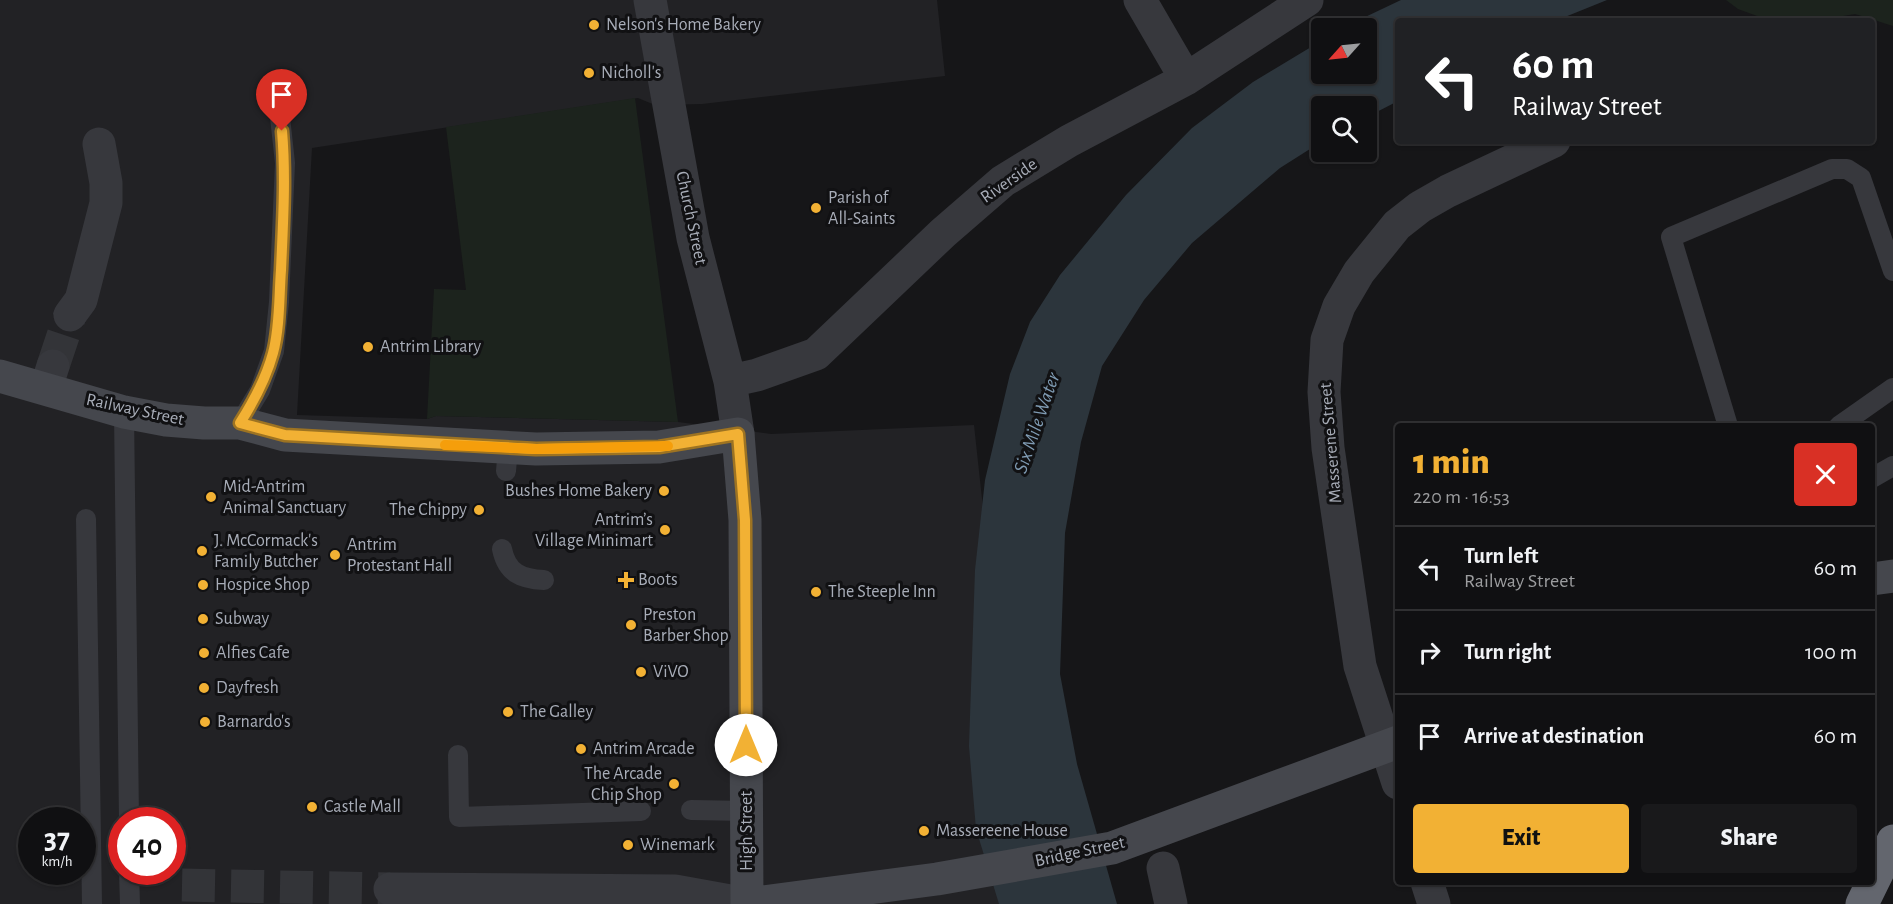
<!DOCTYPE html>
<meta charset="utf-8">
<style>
body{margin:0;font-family:"Alegreya Sans",sans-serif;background:#19191b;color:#f1f3f6;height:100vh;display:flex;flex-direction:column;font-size:22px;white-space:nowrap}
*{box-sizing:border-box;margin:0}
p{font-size:20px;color:#9c9d9f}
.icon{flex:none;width:33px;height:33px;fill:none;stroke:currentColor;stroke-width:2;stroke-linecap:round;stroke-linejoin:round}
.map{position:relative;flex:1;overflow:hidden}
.drawer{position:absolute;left:1395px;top:423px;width:480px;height:462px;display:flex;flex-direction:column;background:#101012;border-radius:6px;box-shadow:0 2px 4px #0004,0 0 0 2px #303032}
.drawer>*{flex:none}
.top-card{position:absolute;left:1395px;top:18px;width:480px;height:126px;border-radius:6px;box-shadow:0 2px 4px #0004,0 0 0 2px #303032;background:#202124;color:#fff;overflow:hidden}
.needle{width:39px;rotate:243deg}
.fabs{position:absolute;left:1311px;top:18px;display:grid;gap:12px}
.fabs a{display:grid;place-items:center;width:66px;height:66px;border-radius:6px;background:#101012;box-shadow:0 2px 4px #0004,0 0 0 2px #303032;font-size:30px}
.speed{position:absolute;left:18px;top:807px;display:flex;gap:12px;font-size:30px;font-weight:700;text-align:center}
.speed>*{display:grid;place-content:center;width:78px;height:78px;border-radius:50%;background:#101012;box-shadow:0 2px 4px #0004,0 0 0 2px #303032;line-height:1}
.speed small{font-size:15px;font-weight:400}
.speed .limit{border:9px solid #d22;background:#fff;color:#111}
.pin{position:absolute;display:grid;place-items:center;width:51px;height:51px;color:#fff;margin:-62px -26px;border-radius:50% 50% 50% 0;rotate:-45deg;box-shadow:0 0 6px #0007}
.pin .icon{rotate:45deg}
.me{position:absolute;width:66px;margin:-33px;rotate:0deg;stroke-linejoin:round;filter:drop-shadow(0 0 4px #0008)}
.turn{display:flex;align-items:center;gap:21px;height:126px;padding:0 18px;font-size:27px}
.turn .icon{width:78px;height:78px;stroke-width:2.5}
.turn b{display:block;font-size:42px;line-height:51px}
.round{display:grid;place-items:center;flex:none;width:63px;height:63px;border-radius:6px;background:#19191b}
.headline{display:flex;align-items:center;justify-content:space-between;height:102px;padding:0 18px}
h1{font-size:36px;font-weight:800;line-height:45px;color:#f2b134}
.primary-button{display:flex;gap:12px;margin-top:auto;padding:12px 18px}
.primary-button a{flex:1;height:69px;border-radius:6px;background:#f2b134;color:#111;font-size:24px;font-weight:800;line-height:69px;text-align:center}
.primary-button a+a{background:#19191b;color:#f1f3f6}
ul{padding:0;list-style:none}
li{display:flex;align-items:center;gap:18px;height:84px;padding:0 18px;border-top:2px solid #303032}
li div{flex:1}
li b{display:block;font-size:22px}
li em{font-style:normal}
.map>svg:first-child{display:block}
.built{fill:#222225;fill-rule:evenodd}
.green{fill:#1c231d}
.water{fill:#2c353c}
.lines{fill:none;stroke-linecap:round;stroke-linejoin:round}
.street-tunnel{stroke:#333438;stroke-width:33;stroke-dasharray:33 16;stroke-linecap:butt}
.lane{stroke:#37383d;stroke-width:20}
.street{stroke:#37383d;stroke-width:33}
.secondary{stroke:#45474d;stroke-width:33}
.highway{stroke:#63666e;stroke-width:33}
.route-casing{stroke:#9d7322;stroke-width:15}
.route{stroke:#f2b134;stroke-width:10}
.slow{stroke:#f59e0b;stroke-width:10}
.poi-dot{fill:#f2b134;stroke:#111113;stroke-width:2}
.labels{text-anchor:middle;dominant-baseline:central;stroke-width:6;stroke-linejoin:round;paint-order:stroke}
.poi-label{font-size:18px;fill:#a8adb8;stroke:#111113;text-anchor:start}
.street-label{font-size:18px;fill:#a8adb8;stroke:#111113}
.water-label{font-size:20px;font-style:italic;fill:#7f9bb3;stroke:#111113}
</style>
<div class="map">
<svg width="1893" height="904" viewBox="0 0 1893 904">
<rect width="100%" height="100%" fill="#161618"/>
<path class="built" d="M0,0H937L945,76L702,104L655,105L638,98L312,148L297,415L427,419L436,416L678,422L771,434L974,425L1026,904H0ZM32,820H82V872H32ZM122,820H172V872H122Z"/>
<path class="green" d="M1726,0H1893V26L1855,14L1814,21H1771L1738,9Z
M635,98L678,422L436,416L427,419L434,289L466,290L446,127Z"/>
<path class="water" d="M1401,0H1607L1555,21H1398V101L1367,117L1366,106H1322L1321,142L1280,168L1192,243L1144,300L1102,366L1081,442L1065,533L1060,674L1077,764L1117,904H999L976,829L969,746L975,570L985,480L1010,374L1030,322L1060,275L1126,195L1192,128L1253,82L1321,41L1322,74H1366V28H1342Z"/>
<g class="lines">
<path class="street-tunnel" d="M53,366L70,315
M182,885L390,889"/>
<path class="lane" d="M124,412L129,820
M240,423L260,390L274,351L279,302L285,163L280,117
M1728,426L1671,237L1832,169H1847L1861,178L1893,271
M1839,426L1893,388
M506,471L508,448
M1872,478L1893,466
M86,519L92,904
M502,549C507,573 521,579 544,580
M458,755L459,817L641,811
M691,810L747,811
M129,872L130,904"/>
<path class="street" d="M650,0L693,238L730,381L738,434
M1140,0L1186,79
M70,315L81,300L106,203V183L99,144
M730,381L757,375L816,354L943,233L1003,181L1069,141L1186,79L1307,0
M46,388L53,366
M1398,783L1360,666L1328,448L1324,392L1327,340L1339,306L1359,272L1397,225L1420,207L1448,191L1554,141
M1163,868L1171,904
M1427,882L1434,904
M390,889L675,891L747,904"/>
<path class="secondary" d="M0,376L124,412L166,420L204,423H240L285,435L536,449L659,447L738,434L745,520L747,904L937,879L1112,848L1398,742
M1872,579L1893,576"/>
<path class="highway" d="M1862,904L1893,841"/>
</g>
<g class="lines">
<defs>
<path id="route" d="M282,131C286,177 283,223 281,270C279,296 280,327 273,353C266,379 254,401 240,423L285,435L536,449L659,447L738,434L745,520L746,745"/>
</defs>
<use href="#route" class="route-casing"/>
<use href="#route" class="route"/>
<path class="slow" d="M445,445L536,449L668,446"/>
</g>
<g class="poi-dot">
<circle cx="594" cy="25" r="6"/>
<circle cx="589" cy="73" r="6"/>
<circle cx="816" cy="208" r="6"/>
<circle cx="368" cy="347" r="6"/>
<circle cx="664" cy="491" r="6"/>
<circle cx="211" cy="497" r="6"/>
<circle cx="479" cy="510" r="6"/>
<circle cx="665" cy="530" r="6"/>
<circle cx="202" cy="551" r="6"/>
<circle cx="335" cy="555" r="6"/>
<path d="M623 571h6v6h6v6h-6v6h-6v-6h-6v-6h6z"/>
<circle cx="203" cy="585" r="6"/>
<circle cx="816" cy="592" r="6"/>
<circle cx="203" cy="619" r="6"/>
<circle cx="631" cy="625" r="6"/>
<circle cx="204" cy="653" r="6"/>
<circle cx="641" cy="672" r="6"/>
<circle cx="204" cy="688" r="6"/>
<circle cx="508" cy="712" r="6"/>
<circle cx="205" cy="722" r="6"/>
<circle cx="581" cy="749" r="6"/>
<circle cx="674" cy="784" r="6"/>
<circle cx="312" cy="807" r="6"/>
<circle cx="924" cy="831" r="6"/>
<circle cx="628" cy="845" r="6"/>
</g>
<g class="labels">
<g class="poi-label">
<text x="606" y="25">Nelson's Home Bakery</text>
<text x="601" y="73">Nicholl's</text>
<text x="828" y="198">Parish of<tspan x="828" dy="21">All-Saints</tspan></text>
<text x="380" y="347">Antrim Library</text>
<text x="223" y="487">Mid-Antrim<tspan x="223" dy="21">Animal Sanctuary</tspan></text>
<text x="652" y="491" text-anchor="end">Bushes Home Bakery</text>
<text x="467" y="510" text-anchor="end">The Chippy</text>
<text x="653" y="520" text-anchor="end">Antrim’s<tspan x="653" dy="21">Village Minimart</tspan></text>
<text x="214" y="541">J. McCormack's<tspan x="214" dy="21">Family Butcher</tspan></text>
<text x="347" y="545">Antrim<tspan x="347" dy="21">Protestant Hall</tspan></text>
<text x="638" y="580">Boots</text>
<text x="215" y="585">Hospice Shop</text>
<text x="828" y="592">The Steeple Inn</text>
<text x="643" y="615">Preston<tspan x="643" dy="21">Barber Shop</tspan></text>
<text x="215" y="619">Subway</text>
<text x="216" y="653">Alfies Cafe</text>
<text x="653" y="672">ViVO</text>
<text x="216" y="688">Dayfresh</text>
<text x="520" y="712">The Galley</text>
<text x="217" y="722">Barnardo's</text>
<text x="593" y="749">Antrim Arcade</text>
<text x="662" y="774" text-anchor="end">The Arcade<tspan x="662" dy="21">Chip Shop</tspan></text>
<text x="324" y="807">Castle Mall</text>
<text x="936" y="831">Massereene House</text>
<text x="640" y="845">Winemark</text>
</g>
<g class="street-label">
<text transform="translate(1009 181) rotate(-35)">Riverside</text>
<text transform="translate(691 218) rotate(78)">Church Street</text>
<text transform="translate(135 410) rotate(12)">Railway Street</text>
<text transform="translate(1331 443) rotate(-95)">Masserene Street</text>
<text transform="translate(747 831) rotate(-90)">High Street</text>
<text transform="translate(1080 852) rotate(-12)">Bridge Street</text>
</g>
<g class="water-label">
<text transform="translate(1037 423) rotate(-71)">Six Mile Water</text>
</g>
</g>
</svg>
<div class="fabs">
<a><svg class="needle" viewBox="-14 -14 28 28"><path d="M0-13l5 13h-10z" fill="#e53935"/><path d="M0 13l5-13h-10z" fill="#9c9d9f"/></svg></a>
<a><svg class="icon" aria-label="search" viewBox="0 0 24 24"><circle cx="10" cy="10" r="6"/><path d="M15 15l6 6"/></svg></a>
</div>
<div class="speed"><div>37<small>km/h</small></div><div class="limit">40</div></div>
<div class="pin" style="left:282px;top:131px;background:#d93025"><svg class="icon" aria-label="arrive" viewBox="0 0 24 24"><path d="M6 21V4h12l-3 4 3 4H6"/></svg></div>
<svg class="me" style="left:746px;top:745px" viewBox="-20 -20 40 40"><circle r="19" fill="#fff"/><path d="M0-13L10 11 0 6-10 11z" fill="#f2b134"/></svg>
<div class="top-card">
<div class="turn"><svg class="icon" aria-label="left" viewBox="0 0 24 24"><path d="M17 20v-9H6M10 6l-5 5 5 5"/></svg><div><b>60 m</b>Railway Street</div></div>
</div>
<section class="drawer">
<div class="headline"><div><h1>1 min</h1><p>220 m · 16:53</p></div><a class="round" style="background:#d93025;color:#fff"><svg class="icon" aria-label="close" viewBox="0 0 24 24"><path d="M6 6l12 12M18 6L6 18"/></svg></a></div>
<ul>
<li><svg class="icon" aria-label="left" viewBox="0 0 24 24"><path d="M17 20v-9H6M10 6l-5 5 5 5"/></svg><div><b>Turn left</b><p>Railway Street</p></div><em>60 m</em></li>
<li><svg class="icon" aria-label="right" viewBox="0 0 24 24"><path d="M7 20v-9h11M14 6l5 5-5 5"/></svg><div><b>Turn right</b></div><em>100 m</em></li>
<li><svg class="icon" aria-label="arrive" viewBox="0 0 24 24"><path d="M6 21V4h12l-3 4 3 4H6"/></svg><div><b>Arrive at destination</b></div><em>60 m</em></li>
</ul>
<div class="primary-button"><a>Exit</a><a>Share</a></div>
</section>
</div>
